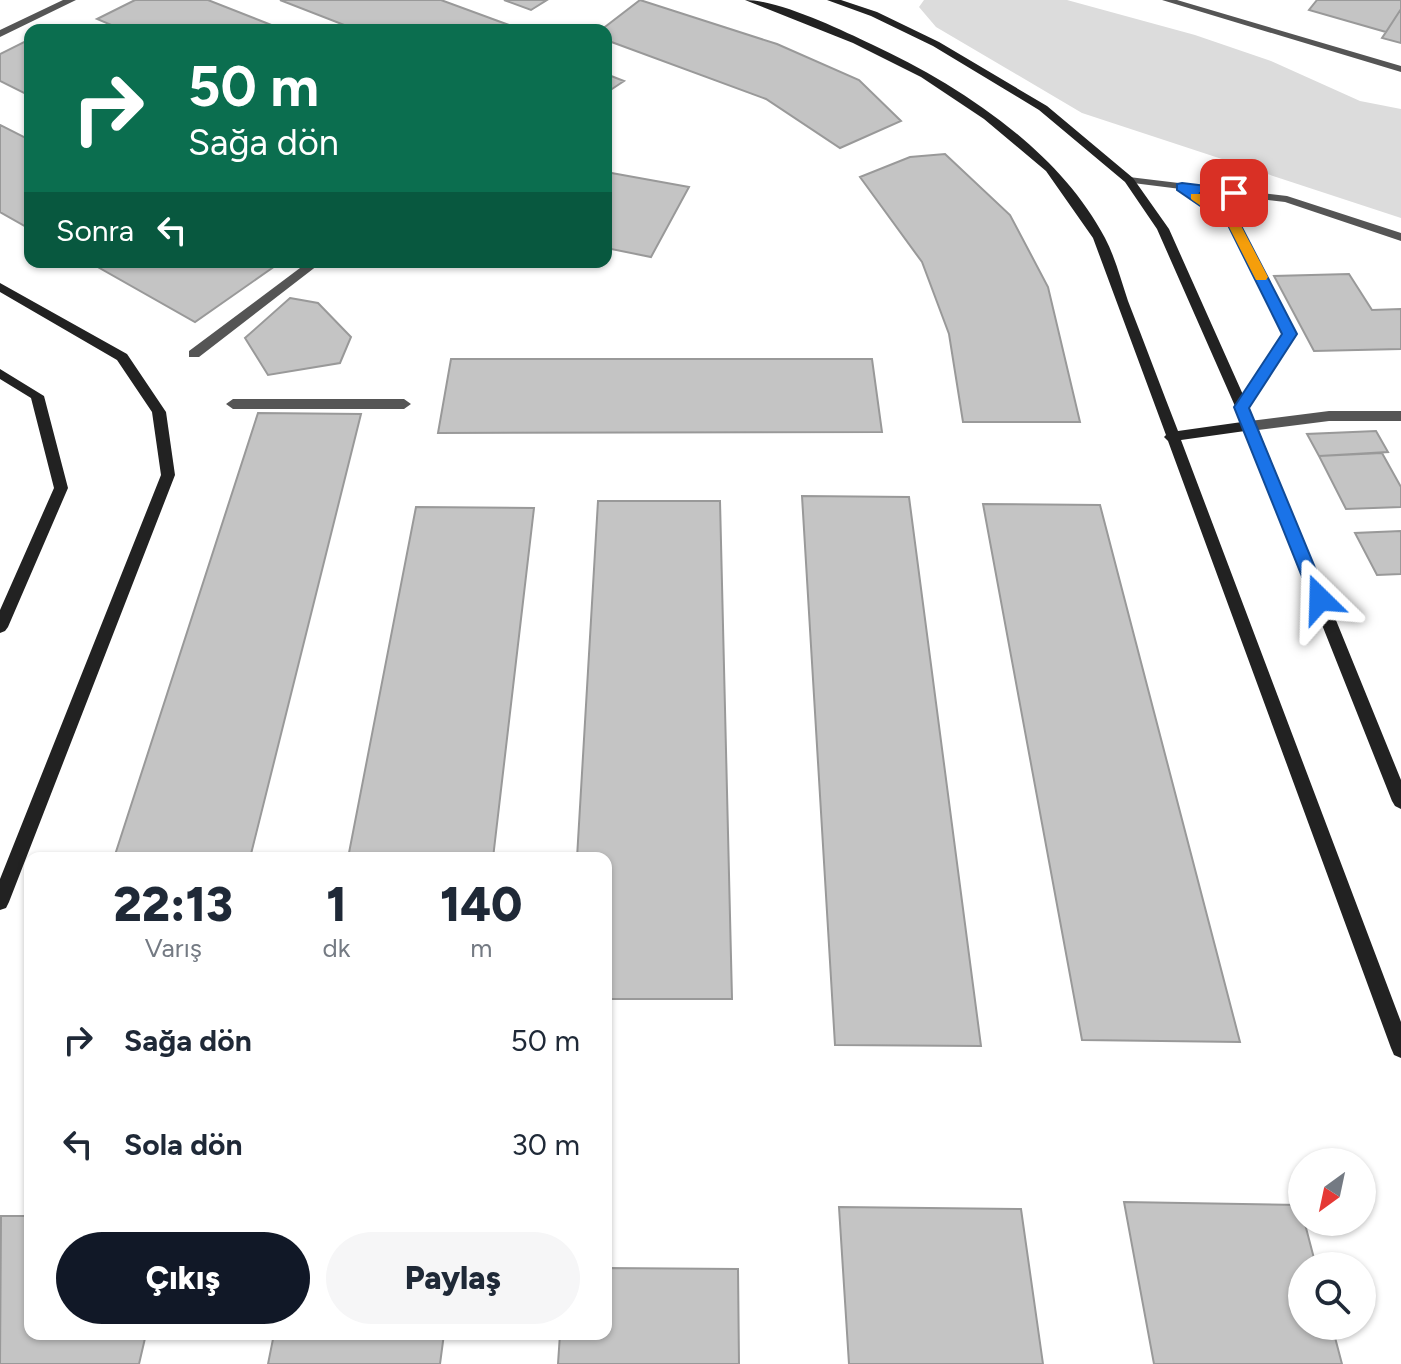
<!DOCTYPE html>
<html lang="tr">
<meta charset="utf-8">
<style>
body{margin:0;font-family:Figtree,sans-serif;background:#f6f6f7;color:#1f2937;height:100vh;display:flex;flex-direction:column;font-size:30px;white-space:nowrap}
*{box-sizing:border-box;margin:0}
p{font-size:26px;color:#747a83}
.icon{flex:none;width:44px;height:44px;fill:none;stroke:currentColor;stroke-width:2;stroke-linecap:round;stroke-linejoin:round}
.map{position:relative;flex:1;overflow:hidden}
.sheet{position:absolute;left:24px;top:852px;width:588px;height:488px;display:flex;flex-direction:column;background:#fff;border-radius:16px;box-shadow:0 2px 6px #0004}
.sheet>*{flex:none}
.hud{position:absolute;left:24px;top:24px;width:588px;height:244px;border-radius:16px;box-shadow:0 2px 6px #0004;background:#0b6e4f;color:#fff;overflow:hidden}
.needle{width:52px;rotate:213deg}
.buttons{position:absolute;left:1288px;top:1148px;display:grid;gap:16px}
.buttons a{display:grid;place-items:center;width:88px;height:88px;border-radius:50%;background:#fff;box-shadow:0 2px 6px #0004;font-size:40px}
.pin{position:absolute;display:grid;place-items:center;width:68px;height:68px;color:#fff;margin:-34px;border-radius:16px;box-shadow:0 4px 12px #0006}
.me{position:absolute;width:88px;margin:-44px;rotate:338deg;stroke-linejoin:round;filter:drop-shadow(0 0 6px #0008)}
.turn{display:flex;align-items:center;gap:28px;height:168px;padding:0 32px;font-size:36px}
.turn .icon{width:104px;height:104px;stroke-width:2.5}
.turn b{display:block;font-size:56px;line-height:68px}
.then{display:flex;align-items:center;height:76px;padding:0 32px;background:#0003;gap:16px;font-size:30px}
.eta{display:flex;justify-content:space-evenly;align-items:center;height:136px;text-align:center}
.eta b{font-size:48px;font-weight:800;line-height:56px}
.button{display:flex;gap:16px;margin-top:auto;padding:16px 32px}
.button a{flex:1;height:92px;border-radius:48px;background:#111827;color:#fff;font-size:32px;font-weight:800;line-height:92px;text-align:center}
.button a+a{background:#f6f6f7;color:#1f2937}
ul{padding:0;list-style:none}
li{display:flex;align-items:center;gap:24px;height:104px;padding:0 32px}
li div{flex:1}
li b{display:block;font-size:30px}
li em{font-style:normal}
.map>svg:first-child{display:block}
.green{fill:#dcdcdc}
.building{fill:#c4c4c4;stroke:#999;stroke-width:2}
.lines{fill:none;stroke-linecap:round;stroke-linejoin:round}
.lane{fill:#555;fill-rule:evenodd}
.street{fill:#555;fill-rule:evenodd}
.secondary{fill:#222;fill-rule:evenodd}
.route{fill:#1a73e8;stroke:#114b97;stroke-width:2}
.slow{fill:#f59e0b}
</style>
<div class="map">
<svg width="1401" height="1364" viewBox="0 0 1401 1364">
<rect width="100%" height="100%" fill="#fff"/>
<path class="green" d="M924,0H1067L1195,35L1271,61L1360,101L1401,109V218L1082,113L936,27L919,7Z"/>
<path class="building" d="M135,0H208L284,30H123L97,19Z
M280,0H441L509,25L501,30H357Z
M504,0H547L531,10Z
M640,0L777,44L859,80L901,121L840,148L766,99L606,40V30H601Z
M1317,0H1401V9L1386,32L1309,10Z
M1401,9V43L1382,38L1386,32Z
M30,39V96L0,81V54Z
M606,74L624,81L606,93Z
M0,125L30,140V229L0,212Z
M945,154L1010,215L1048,287L1080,422H963L949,334L922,262L860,177L910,157Z
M606,172L689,187L651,257L606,248Z
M89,262H274L278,264L195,322Z
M1349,274L1372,310L1401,309V349L1314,351L1274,276Z
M290,298L318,303L351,337L340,363L268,375L245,338Z
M451,359H872L882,432L438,433Z
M258,413L361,414L250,858H114Z
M1376,431L1388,452L1319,456L1307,434Z
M1382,453L1401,487V507L1346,509L1319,456Z
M802,496L909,497L981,1046L835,1045Z
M598,501H720L732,999H606V858H577Z
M983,504L1100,505L1240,1042L1082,1040Z
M416,507L534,508L493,858H348Z
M1401,531V574L1377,575L1355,533Z
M1124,1202L1300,1205L1316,1266H1302V1326H1332L1342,1364H1154Z
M839,1207L1021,1209L1043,1364H849Z
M1,1216H30V1334H146L139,1364H0Z
M606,1268L738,1269L739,1364H558L560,1334H606Z
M274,1334H444L440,1364H268Z"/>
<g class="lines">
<path class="lane" d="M63,0H76L0,37V30Z
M1178,185H1186L1238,221L1296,334L1246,410L1241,412L1234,407L1284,334L1229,225L1178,189Z
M308,262H322L199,357H189V351Z
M233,399H404L411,404L404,409H233L226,404Z"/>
<path class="street" d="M1162,0H1177L1401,66V72Z
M1129,177L1287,196L1401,233V241L1285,202L1125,182V178Z
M1329,411H1401V421H1329L1250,431L1243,426L1250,421Z"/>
<path class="secondary" d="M745,0C779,0 839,29 871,44C959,85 1058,149 1105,238C1115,257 1121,280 1128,301C1145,344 1161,388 1178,431L1242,422L1157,229L1125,182L1039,110L933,46L871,16L827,0H841L877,12L939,42L1047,106L1133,178L1169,229L1257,426L1401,780V809L1395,806L1392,801L1245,431L1181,440L1401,1022V1058L1394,1055L1391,1048L1168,441L1164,437L1166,435L1093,238L1046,171L984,119L921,77L853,43Z
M0,283L127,354L166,412L175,475L9,902L6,908L0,910V879L161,475L152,412L117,360L0,292Z
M0,369L44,396L68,488L8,627L5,631L0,633V610L54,488L31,398L0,379Z"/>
</g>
<path class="route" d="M1182,183L1239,190V196L1234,197L1199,193L1238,220L1297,334L1249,408L1328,599L1326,604H1314L1311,599L1234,407L1282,334L1228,225L1177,190V184Z"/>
<path class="slow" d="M1191,194H1200L1238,220L1268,277L1266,280H1256L1228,225L1191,199Z"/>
</svg>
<div class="buttons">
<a><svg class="needle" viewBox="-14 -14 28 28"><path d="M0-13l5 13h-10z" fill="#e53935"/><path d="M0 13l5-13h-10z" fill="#747a83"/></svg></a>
<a><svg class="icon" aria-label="search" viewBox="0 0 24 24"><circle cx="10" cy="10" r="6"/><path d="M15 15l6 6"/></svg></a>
</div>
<div class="pin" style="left:1234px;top:193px;background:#d93025"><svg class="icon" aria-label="arrive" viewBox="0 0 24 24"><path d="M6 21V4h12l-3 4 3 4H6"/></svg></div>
<svg class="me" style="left:1320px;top:599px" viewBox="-20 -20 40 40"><path d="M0-17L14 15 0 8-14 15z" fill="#1a73e8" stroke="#fff" stroke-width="4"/></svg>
<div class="hud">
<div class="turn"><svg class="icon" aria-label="right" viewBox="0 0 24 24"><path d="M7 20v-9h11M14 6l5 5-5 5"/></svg><div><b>50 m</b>Sağa dön</div></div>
<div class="then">Sonra<svg class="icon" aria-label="left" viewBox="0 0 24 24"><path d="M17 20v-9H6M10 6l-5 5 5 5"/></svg></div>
</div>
<section class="sheet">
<div class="eta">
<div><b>22:13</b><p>Varış</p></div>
<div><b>1</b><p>dk</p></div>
<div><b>140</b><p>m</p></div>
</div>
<ul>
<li><svg class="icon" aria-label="right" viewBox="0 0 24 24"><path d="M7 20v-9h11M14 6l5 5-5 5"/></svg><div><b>Sağa dön</b></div><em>50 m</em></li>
<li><svg class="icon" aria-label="left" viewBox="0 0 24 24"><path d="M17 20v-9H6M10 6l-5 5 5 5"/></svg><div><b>Sola dön</b></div><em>30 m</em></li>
</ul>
<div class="button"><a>Çıkış</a><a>Paylaş</a></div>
</section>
</div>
